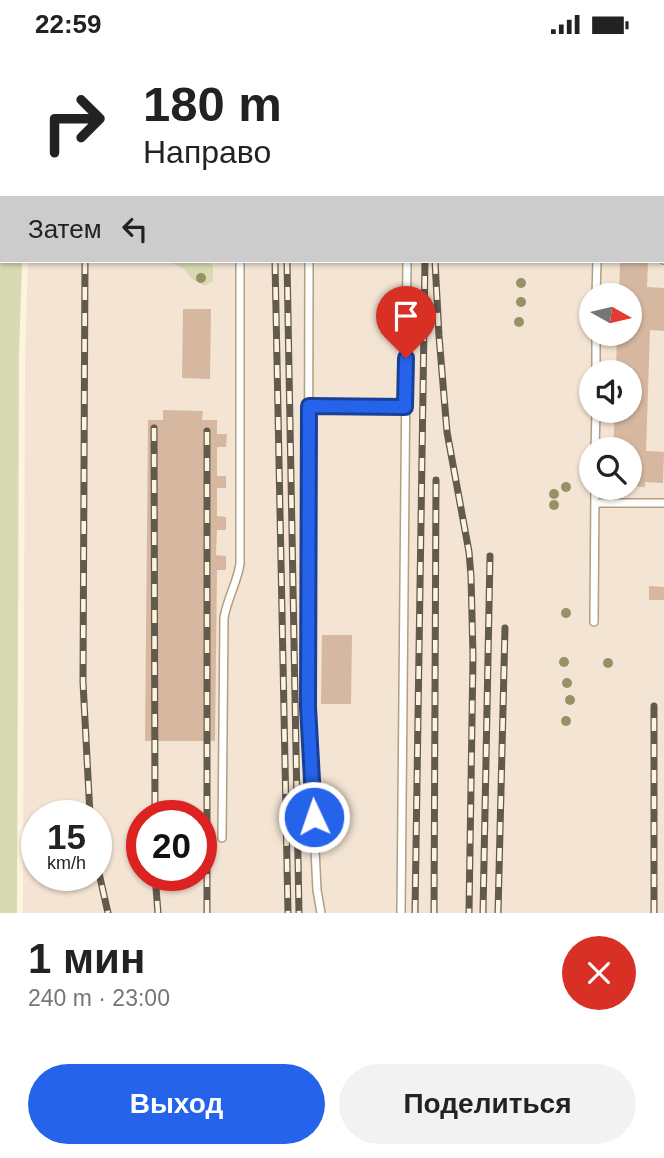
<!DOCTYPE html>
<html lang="ru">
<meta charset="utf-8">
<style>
body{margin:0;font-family:Arial,sans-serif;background:#f2f2f2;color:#222;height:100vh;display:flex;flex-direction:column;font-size:26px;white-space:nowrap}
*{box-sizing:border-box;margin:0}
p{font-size:23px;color:#767676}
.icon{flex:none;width:38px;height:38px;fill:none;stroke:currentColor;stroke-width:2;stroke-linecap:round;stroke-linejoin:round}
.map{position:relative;height:864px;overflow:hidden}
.details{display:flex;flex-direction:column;background:#fff;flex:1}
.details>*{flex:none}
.guide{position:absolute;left:0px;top:0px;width:665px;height:214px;box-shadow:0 2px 5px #0004;background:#fff;color:#222;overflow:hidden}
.needle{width:46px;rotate:98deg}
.fabs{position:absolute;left:579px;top:234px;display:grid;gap:14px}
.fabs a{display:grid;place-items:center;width:63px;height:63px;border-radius:50%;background:#fff;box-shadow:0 2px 5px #0004;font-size:35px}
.speed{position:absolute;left:21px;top:751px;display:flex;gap:14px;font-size:35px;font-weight:700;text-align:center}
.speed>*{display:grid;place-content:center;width:91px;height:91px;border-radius:50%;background:#fff;box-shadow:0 2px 5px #0004;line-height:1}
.speed small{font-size:18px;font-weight:400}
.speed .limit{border:10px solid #d22;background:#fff;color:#111}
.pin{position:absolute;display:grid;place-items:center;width:60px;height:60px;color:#fff;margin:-72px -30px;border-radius:50% 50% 50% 0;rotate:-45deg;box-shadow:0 0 7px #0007}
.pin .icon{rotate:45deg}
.me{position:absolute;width:77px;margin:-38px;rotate:357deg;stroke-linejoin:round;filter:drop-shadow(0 0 5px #0008)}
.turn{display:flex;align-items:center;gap:24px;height:147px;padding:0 28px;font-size:32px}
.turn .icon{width:91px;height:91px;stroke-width:2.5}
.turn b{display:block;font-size:49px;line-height:60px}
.then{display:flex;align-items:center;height:66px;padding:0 28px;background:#0003;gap:14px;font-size:26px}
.round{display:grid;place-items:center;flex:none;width:74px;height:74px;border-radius:37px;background:#f2f2f2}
.overview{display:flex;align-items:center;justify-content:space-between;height:119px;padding:0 28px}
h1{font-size:42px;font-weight:800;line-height:52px}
.button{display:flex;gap:14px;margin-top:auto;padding:14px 28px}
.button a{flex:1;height:80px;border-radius:42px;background:#2563eb;color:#fff;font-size:28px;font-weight:800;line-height:80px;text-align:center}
.button a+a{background:#f2f2f2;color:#222}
.status{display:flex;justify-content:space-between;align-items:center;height:49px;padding:0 35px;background:#fff;direction:ltr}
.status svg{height:19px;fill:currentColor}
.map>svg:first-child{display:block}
.industrial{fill:#f4e4d3;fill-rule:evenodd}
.green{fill:#d8dab3}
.building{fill:#d6b8a1}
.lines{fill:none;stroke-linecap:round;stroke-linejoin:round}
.lane-casing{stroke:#b09f80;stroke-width:10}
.lane{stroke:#fff;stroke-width:7}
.rail-casing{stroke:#625a4c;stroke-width:7}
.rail{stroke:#fef3df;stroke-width:4.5;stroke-dasharray:13;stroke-linecap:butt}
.tree{fill:#969265}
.route-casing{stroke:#184099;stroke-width:18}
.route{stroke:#2563eb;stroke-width:12}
</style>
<div class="status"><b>22:59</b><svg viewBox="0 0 49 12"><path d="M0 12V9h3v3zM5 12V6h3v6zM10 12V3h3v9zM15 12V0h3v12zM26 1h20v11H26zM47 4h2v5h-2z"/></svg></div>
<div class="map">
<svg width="664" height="864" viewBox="0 0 664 864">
<rect width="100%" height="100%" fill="#fef3df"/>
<path class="industrial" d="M36,0H664V864H23L25,314L28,212H663V2H36ZM592,247H630V285H592ZM592,324H630V362H592ZM592,401H630V439H592ZM37,766H96V826H37ZM142,766H201V826H142Z"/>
<path class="green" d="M0,0H29L2,2V212H22L19,308L17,864H0Z
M166,212H208L213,217V232L205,237L193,231L183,219Z"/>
<path class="building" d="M620,213L648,214L647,238L664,239V282L650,281L646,402L664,403L663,434L645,433V438L630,437V401H613L615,362H630V324H616L617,285H630V247H619Z
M183,260H211L210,330L182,329Z
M163,361L203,362L202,371H217V385H227L226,398H217V427H226V439H217V467L226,468V481H217L216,506L226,507V521H217L215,692H145L148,371H163Z
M649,537L664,538V551H649Z
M322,586H352L351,655H321Z"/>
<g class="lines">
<defs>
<path id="lane" d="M189,0L190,2
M315,2V0
M408,2V0
M598,2V0
M663,211H664
M309,212L308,658L317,841L321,864
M596,247L597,212
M596,324V285
M309,357L405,358
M595,401L596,362
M595,454H664
M594,573L595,439
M222,789L224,569C227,550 237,534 240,515V212
M401,864L407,212"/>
</defs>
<use href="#lane" class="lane-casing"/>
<use href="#lane" class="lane"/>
<defs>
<path id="rail" d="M273,0V2
M286,2V0
M427,2V0
M85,212L83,633L90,766
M275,212L288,864
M287,212L299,864
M435,212L439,287L447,383L469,503L471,527L473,607L469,864
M154,379L155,766
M96,811L108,864
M155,826L158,864
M207,864V382
M415,864L425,212
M434,864L436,431
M483,864L490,507
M498,864L505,579
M654,864V657"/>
</defs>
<use href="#rail" class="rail-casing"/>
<use href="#rail" class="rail"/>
</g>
<g class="tree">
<circle cx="201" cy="229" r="5"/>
<circle cx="521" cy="234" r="5"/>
<circle cx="521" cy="253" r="5"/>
<circle cx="519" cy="273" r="5"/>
<circle cx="566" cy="438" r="5"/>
<circle cx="554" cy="445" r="5"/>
<circle cx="554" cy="456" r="5"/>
<circle cx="566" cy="564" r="5"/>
<circle cx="564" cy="613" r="5"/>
<circle cx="608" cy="614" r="5"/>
<circle cx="567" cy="634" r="5"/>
<circle cx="570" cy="651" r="5"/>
<circle cx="566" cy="672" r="5"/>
</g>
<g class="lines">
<defs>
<path id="route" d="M314,768L308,658L309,357L405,358L406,309"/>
</defs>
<use href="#route" class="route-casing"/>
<use href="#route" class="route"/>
</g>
</svg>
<div class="fabs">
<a><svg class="needle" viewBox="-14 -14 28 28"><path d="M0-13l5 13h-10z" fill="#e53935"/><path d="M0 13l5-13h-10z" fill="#767676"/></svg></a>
<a><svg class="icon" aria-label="sound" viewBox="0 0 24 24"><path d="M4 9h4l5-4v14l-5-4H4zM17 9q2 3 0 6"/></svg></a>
<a><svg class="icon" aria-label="search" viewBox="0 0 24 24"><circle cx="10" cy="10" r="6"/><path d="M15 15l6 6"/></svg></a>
</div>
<div class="speed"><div>15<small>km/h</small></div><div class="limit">20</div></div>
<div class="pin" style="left:406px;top:309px;background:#d93025"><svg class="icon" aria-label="arrive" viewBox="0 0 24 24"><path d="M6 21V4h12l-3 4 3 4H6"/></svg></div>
<svg class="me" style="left:314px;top:768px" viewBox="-20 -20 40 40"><circle r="17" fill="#2563eb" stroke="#fff" stroke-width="3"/><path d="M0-11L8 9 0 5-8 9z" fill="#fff"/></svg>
<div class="guide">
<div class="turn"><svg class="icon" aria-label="right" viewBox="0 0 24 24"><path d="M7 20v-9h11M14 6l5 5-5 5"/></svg><div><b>180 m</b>Направо</div></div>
<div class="then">Затем<svg class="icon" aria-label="left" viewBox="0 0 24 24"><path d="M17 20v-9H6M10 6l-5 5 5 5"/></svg></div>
</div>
</div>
<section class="details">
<div class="overview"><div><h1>1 мин</h1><p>240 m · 23:00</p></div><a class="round" style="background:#d93025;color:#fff"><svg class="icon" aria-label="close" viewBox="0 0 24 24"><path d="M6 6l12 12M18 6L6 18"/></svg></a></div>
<div class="button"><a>Выход</a><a>Поделиться</a></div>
</section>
